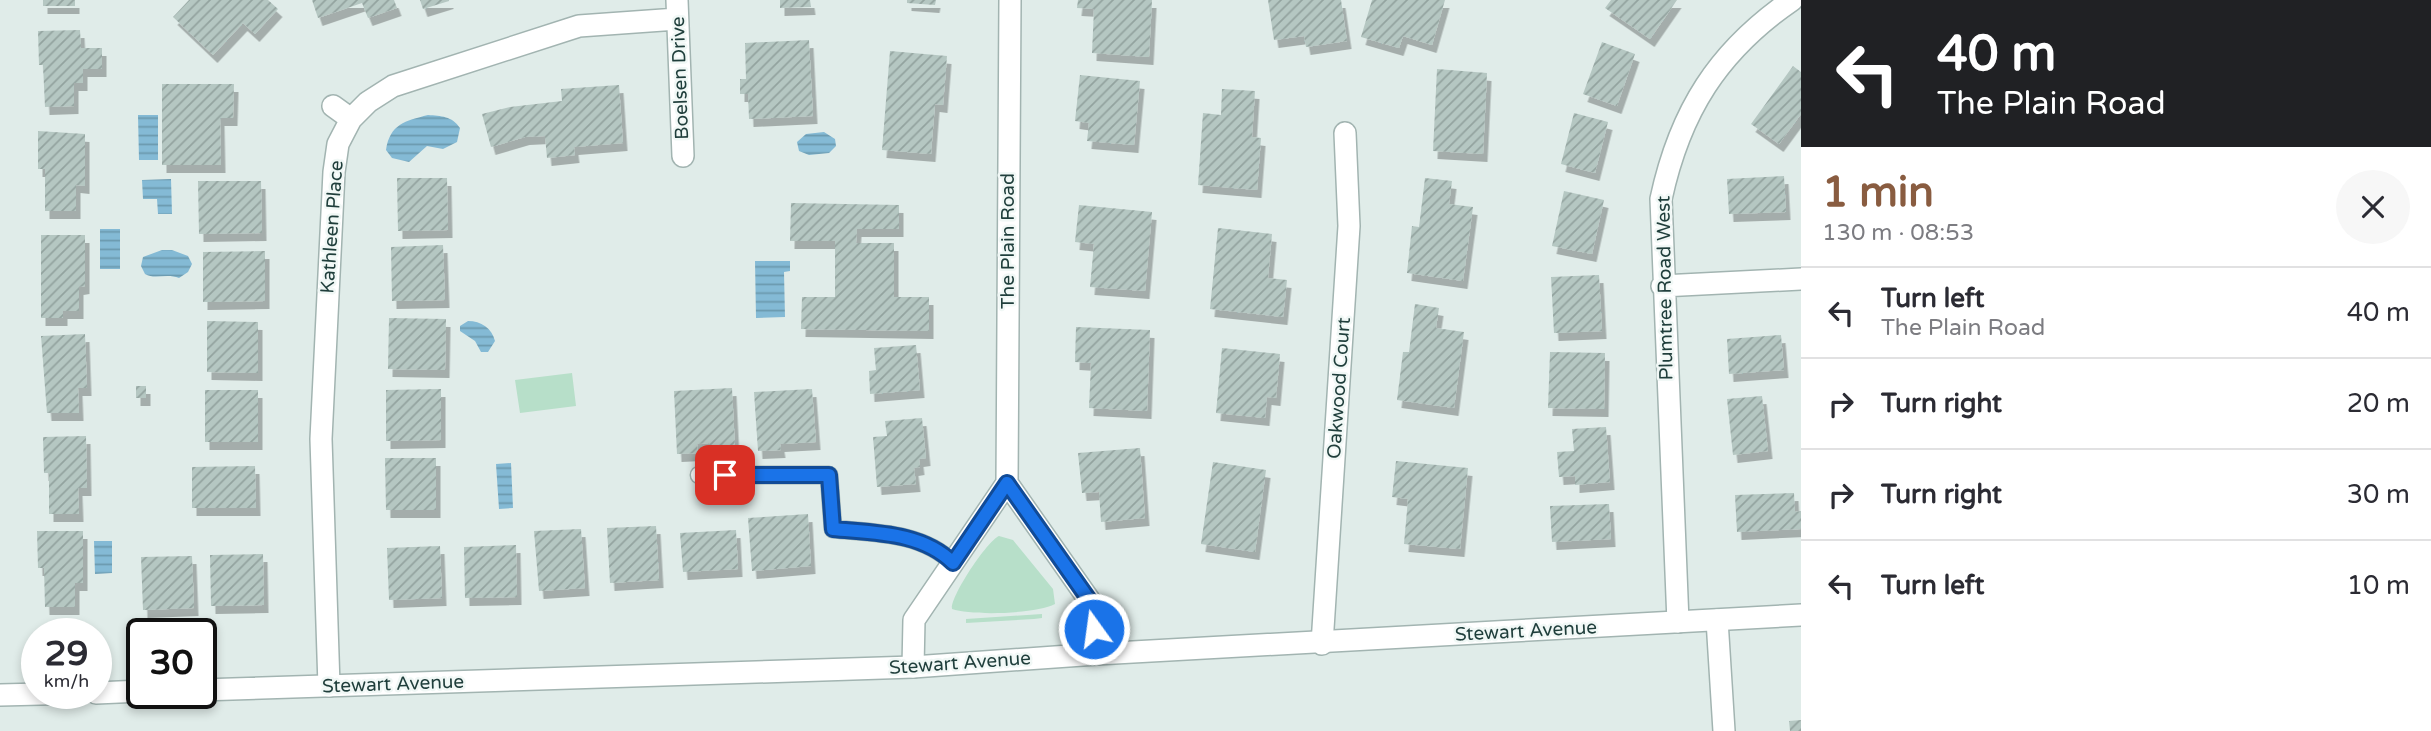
<!DOCTYPE html>
<meta charset="utf-8">
<style>
body{margin:0;font-family:"Varela Round",sans-serif;background:#f7f7f7;color:#2b2b33;height:100vh;display:flex;flex-direction:column;font-size:26px;white-space:nowrap}
*{box-sizing:border-box;margin:0}
p{font-size:23px;color:#7c7c81}
.icon{flex:none;width:38px;height:38px;fill:none;stroke:currentColor;stroke-width:2;stroke-linecap:round;stroke-linejoin:round}
.map{position:relative;flex:1;overflow:hidden}
.side{display:flex;flex-direction:column;background:#fff;width:630px}
.side>*{flex:none}
.top-card{background:#202124;color:#fff;overflow:hidden}
.speed{position:absolute;left:21px;top:618px;display:flex;gap:14px;font-size:35px;font-weight:700;text-align:center}
.speed>*{display:grid;place-content:center;width:91px;height:91px;border-radius:50%;background:#fff;box-shadow:0 4px 10px #0003;line-height:1}
.speed small{font-size:18px;font-weight:400}
.speed .limit{border:4px solid #111;border-radius:10px;background:#fff;color:#111}
.pin{position:absolute;display:grid;place-items:center;width:60px;height:60px;color:#fff;margin:-30px;border-radius:14px;box-shadow:0 4px 10px #0006}
.me{position:absolute;width:77px;margin:-38px;rotate:346deg;stroke-linejoin:round;filter:drop-shadow(0 0 5px #0008)}
.turn{display:flex;align-items:center;gap:24px;height:147px;padding:0 21px;font-size:32px}
.turn .icon{width:91px;height:91px;stroke-width:2.5}
.turn b{display:block;font-size:49px;line-height:60px}
.round{display:grid;place-items:center;flex:none;width:74px;height:74px;border-radius:37px;background:#f7f7f7}
.headline{display:flex;align-items:center;justify-content:space-between;height:119px;padding:0 21px}
h1{font-size:42px;font-weight:700;line-height:52px;color:#895c40}
ul{padding:0;list-style:none}
li{display:flex;align-items:center;gap:21px;height:91px;padding:0 21px;border-top:2px solid #e1e1e2}
li div{flex:1}
li b{display:block;font-size:26px}
li em{font-style:normal}
main{display:flex;flex:1;min-height:0}
.map>svg:first-child{display:block}
.green{fill:#b7dfc9}
.water{fill:url(#water-rules)}
.building{fill:url(#building-hatch);filter:url(#shadow)}
.lines{fill:none;stroke-linecap:round;stroke-linejoin:round}
.service-casing{stroke:#a2b4b1;stroke-width:19}
.minor-casing{stroke:#a2b4b1;stroke-width:24}
.tertiary-casing{stroke:#a2b4b1;stroke-width:24}
.service{stroke:#fff;stroke-width:16}
.minor{stroke:#fff;stroke-width:21}
.tertiary{stroke:#fff;stroke-width:21}
.route-casing{stroke:#114b97;stroke-width:18}
.route{stroke:#1a73e8;stroke-width:12}
.labels{text-anchor:middle;dominant-baseline:central;stroke-width:5;stroke-linejoin:round;paint-order:stroke}
.street-label{font-size:19px;fill:#1f3e3b;stroke:#f1f8f6}
</style>
<main>
<div class="map">
<svg width="1801" height="731" viewBox="0 0 1801 731">
<defs>
<pattern id="water-rules" width="6" height="5" patternUnits="userSpaceOnUse" patternTransform="scale(1.75)"><rect width="6" height="5" fill="#84bad5"/><path d="M0 2.5h6" fill="none" stroke="#6b99ae"/></pattern>
<pattern id="building-hatch" width="6" height="6" patternUnits="userSpaceOnUse" patternTransform="scale(1.75)"><rect width="6" height="6" fill="#b5c7c2"/><path d="M-1 1l2-2M0 6l6-6M5 7l2-2" fill="none" stroke="#93a39f"/></pattern>
<filter id="shadow"><feDropShadow dx="4.5" dy="8" stdDeviation="0" flood-color="#0004"/></filter>
</defs>
<rect width="100%" height="100%" fill="#e0ece9"/>
<path class="green" d="M572,373L576,406L520,413L515,380Z
M999,536L1013,540L1053,589L1055,604C1036,614 972,616 952,609C950,597 987,541 999,536Z
M1042,614V618L1034,619L966,623V619Z"/>
<path class="water" d="M138,115H158V160H139Z
M428,115C441,116 452,116 460,128L457,142L443,149L427,146L409,162L392,158L386,150C390,124 405,121 428,115Z
M824,132L835,139L836,146L829,153L809,155L799,151L797,142L806,134Z
M171,179L172,214H158L157,199H143L142,180Z
M100,229H120V269H100Z
M162,250H172L188,256L192,264L188,272L179,278C166,273 155,280 145,274L141,266L143,257Z
M755,261H790V271L784,272L785,317L756,318Z
M468,321C481,321 492,328 495,341L488,352H481L475,341L460,331V326Z
M511,463L513,508L499,509L496,464Z
M94,541H112V573L95,574Z"/>
<path class="building" d="M43,0H75V6H43Z
M189,0H268L278,9L255,34L243,23L213,55L173,17Z
M312,0H394L397,8L368,18L362,3L318,18Z
M420,0H449V1L423,9Z
M780,0H810L811,7L780,8Z
M907,0H936L935,5L907,3Z
M1078,0H1152L1149,57L1092,53L1094,9L1077,8Z
M1268,0H1341L1347,41L1306,47L1304,36L1274,40Z
M1372,0H1445L1432,45L1403,36L1399,48L1361,37Z
M1611,0H1677L1650,39L1605,8Z
M80,30L81,48H102V69H83V83H74V106L45,107L43,65H39L38,31Z
M809,40L813,116L749,119L748,94H740V79H746L745,43Z
M1602,42L1635,54L1617,106L1583,94Z
M890,51L947,56L943,105L935,104L931,154L882,150Z
M1793,66L1801,72V114L1779,144L1751,124Z
M1437,69L1487,73L1483,154L1433,151Z
M1080,75L1140,81L1134,145L1087,141L1089,123L1075,121Z
M162,84H234L233,118H220L221,165H162Z
M619,85L623,143L574,147L575,155L547,158L545,136L525,137L491,147L482,114L510,107L562,101L561,89Z
M1222,89L1255,91L1252,137L1261,138L1257,190L1198,185L1203,113L1221,115Z
M1574,113L1608,122L1595,173L1561,164Z
M38,131L85,134V186L76,185V211H45V169H38Z
M1784,176L1786,212L1729,214L1727,179Z
M397,178H447L448,230L398,231Z
M1425,178L1452,181L1449,204L1473,207L1463,281L1407,273L1412,226L1419,227Z
M198,181H261L262,233L199,234Z
M1564,191L1604,200L1592,254L1552,246Z
M791,203L899,205V229H857L856,243H894V297H929V331L801,329L802,297H835V241H790Z
M1079,205L1152,212L1145,291L1090,287L1094,244L1075,242Z
M1218,228L1272,234L1268,278L1287,280L1283,317L1210,309Z
M41,235H85V286L79,287V311H63V318H41Z
M443,245L445,300L392,301L391,247Z
M265,251V301L203,302V252Z
M1599,275L1602,331L1554,333L1551,277Z
M1415,304L1439,308L1436,328L1464,332L1454,408L1397,400L1403,352H1409Z
M389,318L446,319L445,370L388,369Z
M207,321L258,322V373L207,372Z
M1076,327L1150,330L1147,411L1089,408L1091,363L1075,362Z
M85,334L87,388H78L79,413H47L41,336Z
M1781,335L1784,370L1729,374L1727,339Z
M916,345L920,390L870,394L869,371L876,370L874,348Z
M1222,348L1280,354L1276,398L1267,397L1265,418L1216,413Z
M1550,352L1605,353L1604,409L1548,408Z
M136,386H146V398H136Z
M732,388L735,448L709,449V443L697,444L698,453L677,454L674,391Z
M441,389V440L386,441V390Z
M812,389L816,442L780,444L781,450L758,451L754,392Z
M205,390H258V442H205Z
M1762,396L1768,451L1733,455L1727,399Z
M922,418L926,458L919,459L920,467L914,468L916,484L877,487L873,437L887,436L885,421Z
M1606,427L1610,482L1575,485V476L1559,477L1557,452L1574,451L1572,429Z
M86,436L87,488H78L79,514H49V473H44L43,437Z
M1140,448L1145,518L1101,522L1099,492L1082,493L1078,453Z
M385,458H436V510H386Z
M1396,461L1468,468L1460,549L1404,544L1408,499L1392,497Z
M1213,462L1266,470L1255,552L1201,544Z
M255,466L256,508H192V467Z
M1794,493L1795,512L1801,511V529L1737,532L1735,495Z
M1609,504L1611,539L1552,542L1550,506Z
M808,514L811,566L752,571L748,518Z
M656,526L659,580L610,583L607,528Z
M581,529L585,588L539,591L534,531Z
M736,530L738,569L683,572L680,533Z
M37,531H83V583H75V607H45L44,568H38Z
M516,545L517,597L465,598L464,547Z
M440,546L442,598L389,600L387,548Z
M263,554L264,605L211,606L210,555Z
M192,556L194,608L143,610L141,557Z
M1801,720V731H1790L1789,721Z"/>
<g class="lines">
<defs>
<path id="service" d="M699,475H829L833,529C874,533 922,532 953,563"/>
<path id="minor" d="M677,0L683,156
M333,106L351,119
M1662,286L1801,279
M1007,483L1092,604L1097,654
M1717,620L1724,731
M1678,622L1661,199C1680,111 1718,51 1792,0
M1322,644L1349,226L1345,133
M913,667L914,620L1007,483L1010,0
M329,686L321,439L334,172L338,144L351,119L368,102L393,86L579,26L677,19"/>
<path id="tertiary" d="M201,690L913,667L1097,654L1801,615
M96,693L142,691
M0,695L82,693"/>
</defs>
<use href="#service" class="service-casing"/>
<use href="#minor" class="minor-casing"/>
<use href="#tertiary" class="tertiary-casing"/>
<use href="#service" class="service"/>
<use href="#minor" class="minor"/>
<use href="#tertiary" class="tertiary"/>
</g>
<g class="lines">
<defs>
<path id="route" d="M725,475H829L833,529C874,533 922,532 953,563L1007,483L1092,604L1094,629"/>
</defs>
<use href="#route" class="route-casing"/>
<use href="#route" class="route"/>
</g>
<g class="labels">
<g class="street-label">
<text transform="translate(680 78) rotate(-92)">Boelsen Drive</text>
<text transform="translate(332 227) rotate(-86)">Kathleen Place</text>
<text transform="translate(1008 241) rotate(-90)">The Plain Road</text>
<text transform="translate(1665 288) rotate(-91)">Plumtree Road West</text>
<text transform="translate(1339 388) rotate(-86)">Oakwood Court</text>
<text transform="translate(1526 631) rotate(-3)">Stewart Avenue</text>
<text transform="translate(960 663) rotate(-4)">Stewart Avenue</text>
<text transform="translate(393 684) rotate(-2)">Stewart Avenue</text>
</g>
</g>
</svg>
<div class="speed"><div>29<small>km/h</small></div><div class="limit">30</div></div>
<div class="pin" style="left:725px;top:475px;background:#d93025"><svg class="icon" aria-label="arrive" viewBox="0 0 24 24"><path d="M6 21V4h12l-3 4 3 4H6"/></svg></div>
<svg class="me" style="left:1094px;top:629px" viewBox="-20 -20 40 40"><circle r="17" fill="#1a73e8" stroke="#fff" stroke-width="3"/><path d="M0-11L8 9 0 5-8 9z" fill="#fff"/></svg>
</div>
<section class="side">
<div class="top-card">
<div class="turn"><svg class="icon" aria-label="left" viewBox="0 0 24 24"><path d="M17 20v-9H6M10 6l-5 5 5 5"/></svg><div><b>40 m</b>The Plain Road</div></div>
</div>
<div class="headline"><div><h1>1 min</h1><p>130 m · 08:53</p></div><a class="round"><svg class="icon" aria-label="close" viewBox="0 0 24 24"><path d="M6 6l12 12M18 6L6 18"/></svg></a></div>
<ul>
<li><svg class="icon" aria-label="left" viewBox="0 0 24 24"><path d="M17 20v-9H6M10 6l-5 5 5 5"/></svg><div><b>Turn left</b><p>The Plain Road</p></div><em>40 m</em></li>
<li><svg class="icon" aria-label="right" viewBox="0 0 24 24"><path d="M7 20v-9h11M14 6l5 5-5 5"/></svg><div><b>Turn right</b></div><em>20 m</em></li>
<li><svg class="icon" aria-label="right" viewBox="0 0 24 24"><path d="M7 20v-9h11M14 6l5 5-5 5"/></svg><div><b>Turn right</b></div><em>30 m</em></li>
<li><svg class="icon" aria-label="left" viewBox="0 0 24 24"><path d="M17 20v-9H6M10 6l-5 5 5 5"/></svg><div><b>Turn left</b></div><em>10 m</em></li>
</ul>
</section>
</main>
